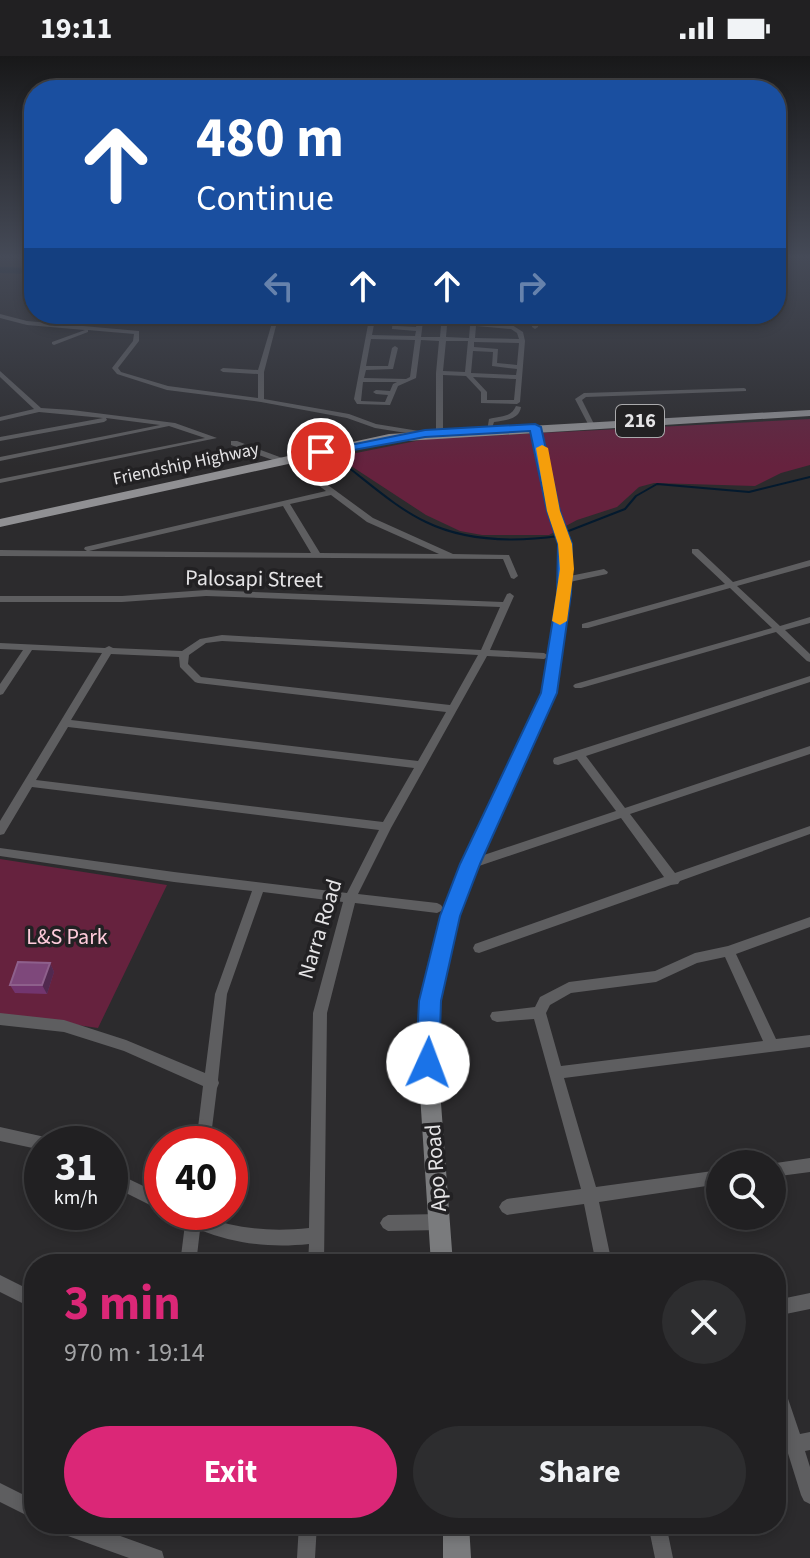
<!DOCTYPE html>
<meta charset="utf-8">
<style>
body{margin:0;font-family:"Source Sans 3",sans-serif;background:#2d2d2f;color:#f1f3f6;height:100vh;display:flex;flex-direction:column;font-size:30px;white-space:nowrap}
*{box-sizing:border-box;margin:0}
p{font-size:26px;color:#a2a3a5}
.icon{flex:none;width:44px;height:44px;fill:none;stroke:currentColor;stroke-width:2;stroke-linecap:round;stroke-linejoin:round}
.map{position:relative;flex:1;overflow:hidden}
.side{position:absolute;left:24px;top:1198px;width:762px;height:280px;display:flex;flex-direction:column;background:#212022;border-radius:32px;box-shadow:0 4px 12px #0003,0 0 0 2px #3e3e40}
.side>*{flex:none}
.hud{position:absolute;left:24px;top:24px;width:762px;height:244px;border-radius:32px;box-shadow:0 4px 12px #0003,0 0 0 2px #3e3e40;background:#1a4fa0;color:#fff;overflow:hidden}
.buttons{position:absolute;left:706px;top:1094px;display:grid;gap:16px}
.buttons a{display:grid;place-items:center;width:80px;height:80px;border-radius:50%;background:#212022;box-shadow:0 4px 12px #0003,0 0 0 2px #3e3e40;font-size:40px}
.speed{position:absolute;left:24px;top:1070px;display:flex;gap:16px;font-size:40px;font-weight:700;text-align:center}
.speed>*{display:grid;place-content:center;width:104px;height:104px;border-radius:50%;background:#212022;box-shadow:0 4px 12px #0003,0 0 0 2px #3e3e40;line-height:1}
.speed small{font-size:20px;font-weight:400}
.speed .limit{border:12px solid #d22;background:#fff;color:#111}
.pin{position:absolute;display:grid;place-items:center;width:68px;height:68px;color:#fff;margin:-34px;border:4px solid #fff;border-radius:50%;box-shadow:0 2px 8px #0007}
.me{position:absolute;width:88px;margin:-44px;rotate:2deg;stroke-linejoin:round;filter:drop-shadow(0 0 6px #0008)}
.turn{display:flex;align-items:center;gap:28px;height:168px;padding:0 40px;font-size:36px}
.turn .icon{width:104px;height:104px;stroke-width:2.5}
.turn b{display:block;font-size:56px;line-height:68px}
.lanes{display:flex;align-items:center;height:76px;padding:0 40px;background:#0003;justify-content:center;gap:40px;direction:ltr}
.lanes .off{opacity:.35}
.round{display:grid;place-items:center;flex:none;width:84px;height:84px;border-radius:42px;background:#2d2d2f}
.headline{display:flex;align-items:center;justify-content:space-between;height:136px;padding:0 40px}
h1{font-size:48px;font-weight:700;line-height:60px;color:#db2777}
.primary-button{display:flex;gap:16px;margin-top:auto;padding:16px 40px}
.primary-button a{flex:1;height:92px;border-radius:48px;background:#db2777;color:#fff;font-size:32px;font-weight:700;line-height:92px;text-align:center}
.primary-button a+a{background:#2d2d2f;color:#f1f3f6}
.status{display:flex;justify-content:space-between;align-items:center;height:56px;padding:0 40px;background:#212022;direction:ltr}
.status svg{height:22px;fill:currentColor}
.map>svg:first-child{display:block}
.green{fill:#66223e}
.lines{fill:none;stroke-linecap:round;stroke-linejoin:round}
.stream{stroke:#041a2e;stroke-width:2}
.river{fill:#041a2e;fill-rule:evenodd}
.street{fill:#5e5e60;fill-rule:evenodd}
.secondary{fill:#7a7b7d;fill-rule:evenodd}
.primary{fill:#909093;fill-rule:evenodd}
.wall{fill:#72356e}
.shaded-wall{fill:#51294f}
.building{fill:#7e487b;stroke:#8e608c;stroke-width:2}
.route{fill:#1a73e8;stroke:#114b97;stroke-width:2}
.slow{fill:#f59e0b}
.labels{text-anchor:middle;dominant-baseline:central;stroke-width:7;stroke-linejoin:round;paint-order:stroke}
.far-street-label{font-size:18px;fill:#e5e4e6;stroke:#222123}
.shield{fill:#222123;stroke:#aaaaac;stroke-width:2}
.shield-label{font-size:20px;font-weight:bold;fill:#e5e4e6}
.street-label{font-size:22px;fill:#e5e4e6;stroke:#222123}
.park-label{font-size:22px;fill:#ffccdc;stroke:#222123}
</style>
<div class="status"><b>19:11</b><svg viewBox="0 0 49 12"><path d="M0 12V9h3v3zM5 12V6h3v6zM10 12V3h3v9zM15 12V0h3v12zM26 1h20v11H26zM47 4h2v5h-2z"/></svg></div>
<div class="map">
<svg width="810" height="1502" viewBox="0 0 810 1502">
<rect width="100%" height="100%" fill="#2c2b2d"/>
<path class="green" d="M810,363V409L781,417L755,430L654,427L639,431L617,451L577,464L549,479H482L460,475L426,459L348,408L346,399L426,383Z
M0,803L167,829L98,972L0,958Z"/>
<g class="lines">
<path class="stream" d="M336,402C365,423 394,451 426,466C467,486 515,486 559,480
M566,476L625,453L636,440L657,428L749,436L810,421"/>
<path class="river" d="M0,211L34,212V218L0,217Z"/>
<path class="street" d="M16,200H21L22,201L19,203Z
M0,258L27,265L139,275V285L118,312L121,316L168,330L258,342V318L223,316L220,314L223,312L258,314L272,267H299L300,268L297,270H276L264,316V343L349,358L376,368L425,376L429,378L425,380L375,372L347,362L261,346L167,334L117,318L112,312L133,285L134,278L88,274V276L54,289L52,288V286L85,274L27,269L0,262Z
M370,258H376L372,279L415,280L416,275L392,273L393,258H399L397,270L416,271L418,258H424L421,281H440L442,258H448L446,281L469,282L471,258L514,262V264L512,265L477,261L476,267L512,269L523,276L525,285L520,346L517,348L481,347V336L466,320L443,319V377L436,379V317L439,285L421,284L416,322L398,330L390,349L357,348L354,343ZM476,270L511,273L517,277L519,283L475,282ZM371,283L415,284L410,321L406,323L364,322L366,314L393,313L398,292L395,290L392,292L388,310H366ZM446,285H468L465,316L443,315ZM474,286L519,287L517,309L497,307L498,293L474,291ZM473,295L493,296L492,310L517,313L516,319L471,317ZM473,321L516,323L514,344H487V336ZM363,326H397L393,328L390,335L376,334L373,336L376,338L388,339L385,346L361,345Z
M534,258H540L538,271L535,273L532,271Z
M557,258H563L561,262L565,263L643,262L645,261L642,258H648L651,262L644,266L564,267L556,264Z
M0,315L41,352L72,354L175,367L217,382L0,427V423L205,382L169,370L0,405V401L160,369L106,362L107,364L104,366L0,385V381L103,362L39,356L0,365V361L34,353L0,321Z
M744,332L746,333V335L586,341L582,344L594,368L591,370L588,368L575,343L584,337Z
M516,350L521,351C519,364 505,364 494,366L491,375H487L489,363C500,360 511,362 516,350Z
M231,385H237L285,403L291,402L373,462L453,498L509,499L518,520L514,523L511,522L503,503L0,500V494L87,495L84,493L85,491L326,435L287,406L281,407L231,389ZM331,439L367,466L439,498L320,497L290,448ZM283,450L311,497L89,495Z
M692,493H698L733,526L810,504V510L737,530L780,570L810,561V567L785,574L810,598V606L807,605L776,576L581,632H575L573,630L575,628L772,572L730,532L588,572H582V568L725,528L692,497Z
M604,513L608,516L607,518L565,527L561,524L565,521Z
M206,534L503,546L507,538L510,537L514,540L490,594L544,597L549,600L544,603L487,600L391,772L358,838L437,847L441,849L443,852L441,855L437,857L355,847L327,957L324,1208H308L309,1188C271,1192 235,1188 200,1174L196,1208H180L185,1168L173,1161L170,1156H202L201,1160C236,1173 272,1176 309,1172L313,957L343,846L263,836L227,938L218,1024L219,1027L217,1032L210,1088H196L203,1030L124,995L64,976L0,969V957L64,964L126,984L205,1017L215,938L252,835L174,826L0,800V792L174,816L347,837L379,774L32,731L4,778L0,779V765L102,597L32,594L3,638L0,639V628L23,594L0,593V587L105,592L109,590L113,592L182,595L200,583L222,579L481,594L500,551L206,540L122,546H0V540H122ZM222,585L478,599L450,649L201,621L188,608L189,599L206,587ZM111,598L179,601L180,611L195,626L198,627L446,656L418,705L71,664ZM68,671L414,712L383,766L36,724Z
M810,620V626L586,700L625,752L810,690V698L630,758L675,817L810,770V778L680,825L678,828L671,829L479,897L475,896L473,892L475,888L664,821L621,762L470,813L466,811L464,808L466,805L616,755L577,703L558,709L554,708L553,705L554,702Z
M810,861V871L736,898L776,983L810,979V991L564,1022L596,1131L720,1114V1128L599,1146L612,1208H596L584,1148L507,1159L502,1156L499,1151L502,1146L507,1143L581,1133L534,963L497,966L492,964L490,960L492,956L535,951L540,941L569,926L655,915L695,897L728,890ZM725,901L763,985L561,1010L546,957L550,949L571,937L656,926L697,907Z
M0,1071L45,1081L50,1083L52,1088H42V1094L0,1085Z
M810,1102V1116L772,1121V1108H769Z
M110,1114L162,1139V1155L110,1129Z
M440,1158L445,1161L448,1166L445,1171L440,1174L388,1175L383,1172L380,1167L383,1162L388,1159Z
M0,1219L34,1236V1253L0,1236Z
M810,1237V1253L776,1260V1244Z
M776,1322L782,1325L800,1378L810,1376V1394L805,1395L810,1411V1448L804,1445L801,1439L776,1359Z
M0,1427L34,1444V1463L0,1446Z
M52,1468H87L96,1471L97,1468H115L112,1477L162,1495L164,1502H129L54,1475Z
M299,1468H317L315,1502H297Z
M648,1468H666L673,1502H655Z"/>
<path class="secondary" d="M535,368L540,371L560,455L571,488L570,538L556,637L478,808L459,860L439,945L438,1007L453,1208H431L418,1007L421,945L441,860L462,808L542,637L558,538L559,488L548,455L530,371Z
M443,1468H469L471,1502H443Z"/>
<path class="primary" d="M810,354V360L389,386L0,471V463L389,378Z"/>
</g>
<path class="wall" d="M50,907L54,916L47,938L15,937L10,929Z"/>
<path class="shaded-wall" d="M50,907L54,916L47,938L42,929Z"/>
<path class="building" d="M18,906L50,907L42,929H10Z"/>
<linearGradient id="sky" x2="0" y2="1"><stop stop-color="#181819"/><stop offset="0.49" stop-color="#454a57"/><stop offset="1" stop-color="#454a57" stop-opacity="0"/></linearGradient>
<rect width="810" height="410" fill="url(#sky)"/>
<path class="route" d="M535,368L541,371L560,455L572,488L571,538L557,637L480,808L460,860L441,945L439,1007L436,1014L428,1017L420,1014L416,1007L419,945L440,860L460,808L541,637L557,538L558,488L547,455L530,375L425,381L321,400L315,396L425,374Z"/>
<path class="slow" d="M542,389L548,392L560,455L572,488L574,513L567,565L560,569L552,565L560,513L558,488L547,455L536,392Z"/>
<g class="labels">
<g class="far-street-label">
<text transform="translate(186 408) rotate(-12)">Friendship Highway</text>
</g>
<rect class="shield" x="616" y="349" width="48" height="32" rx="6"/>
<g class="shield-label">
<text x="640" y="365">216</text>
</g>
<g class="street-label">
<text transform="translate(254 523) rotate(1)">Palosapi Street</text>
<text transform="translate(320 873) rotate(-73)">Narra Road</text>
<text transform="translate(436 1112) rotate(-94)">Apo Road</text>
</g>
<g class="park-label">
<text x="67" y="881">L&amp;S Park</text>
</g>
</g>
</svg>
<div class="buttons">
<a><svg class="icon" aria-label="search" viewBox="0 0 24 24"><circle cx="10" cy="10" r="6"/><path d="M15 15l6 6"/></svg></a>
</div>
<div class="speed"><div>31<small>km/h</small></div><div class="limit">40</div></div>
<div class="pin" style="left:321px;top:396px;background:#d93025"><svg class="icon" aria-label="arrive" viewBox="0 0 24 24"><path d="M6 21V4h12l-3 4 3 4H6"/></svg></div>
<svg class="me" style="left:428px;top:1007px" viewBox="-20 -20 40 40"><circle r="19" fill="#fff"/><path d="M0-13L10 11 0 6-10 11z" fill="#1a73e8"/></svg>
<div class="hud">
<div class="turn"><svg class="icon" aria-label="ahead" viewBox="0 0 24 24"><path d="M12 20V5M6 11l6-6 6 6"/></svg><div><b>480 m</b>Continue</div></div>
<div class="lanes"><svg class="icon off" aria-label="left" viewBox="0 0 24 24"><path d="M17 20v-9H6M10 6l-5 5 5 5"/></svg><svg class="icon" aria-label="ahead" viewBox="0 0 24 24"><path d="M12 20V5M6 11l6-6 6 6"/></svg><svg class="icon" aria-label="ahead" viewBox="0 0 24 24"><path d="M12 20V5M6 11l6-6 6 6"/></svg><svg class="icon off" aria-label="right" viewBox="0 0 24 24"><path d="M7 20v-9h11M14 6l5 5-5 5"/></svg></div>
</div>
<section class="side">
<div class="headline"><div><h1>3 min</h1><p>970 m · 19:14</p></div><a class="round"><svg class="icon" aria-label="close" viewBox="0 0 24 24"><path d="M6 6l12 12M18 6L6 18"/></svg></a></div>
<div class="primary-button"><a>Exit</a><a>Share</a></div>
</section>
</div>
